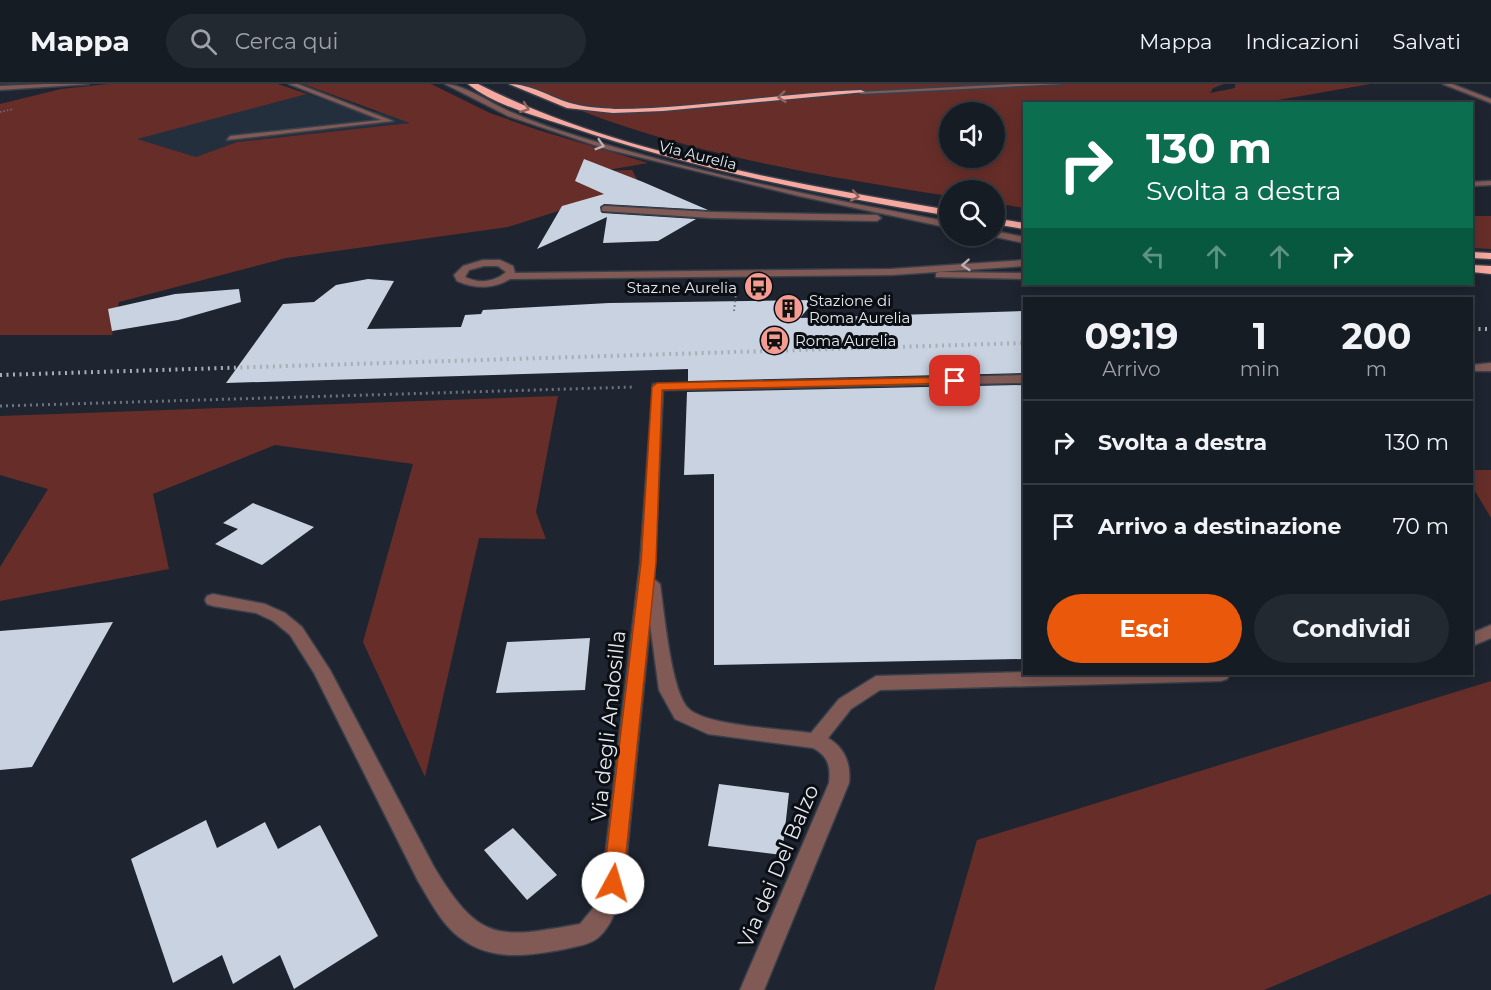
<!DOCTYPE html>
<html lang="it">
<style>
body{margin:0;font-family:Montserrat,sans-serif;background:#232931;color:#f1f3f6;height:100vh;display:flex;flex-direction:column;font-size:22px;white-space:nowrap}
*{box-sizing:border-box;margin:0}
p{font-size:20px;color:#9ea1a6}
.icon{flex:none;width:33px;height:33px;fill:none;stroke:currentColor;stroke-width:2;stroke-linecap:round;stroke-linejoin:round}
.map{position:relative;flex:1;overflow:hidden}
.side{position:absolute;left:1023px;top:213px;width:450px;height:378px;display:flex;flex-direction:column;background:#161c24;border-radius:0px;box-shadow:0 3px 15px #0003,0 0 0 2px #353a41}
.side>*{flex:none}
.banner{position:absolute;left:1023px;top:18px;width:450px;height:183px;border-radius:0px;box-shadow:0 3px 15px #0003,0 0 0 2px #353a41;background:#0b6e4f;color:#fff;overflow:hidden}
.buttons{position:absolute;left:939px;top:18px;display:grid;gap:12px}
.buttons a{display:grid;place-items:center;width:66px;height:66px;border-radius:50%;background:#161c24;box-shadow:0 3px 15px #0003,0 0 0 2px #353a41;font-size:30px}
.pin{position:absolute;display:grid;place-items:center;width:51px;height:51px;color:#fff;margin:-26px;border-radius:12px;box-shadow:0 3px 9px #0006}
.me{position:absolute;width:66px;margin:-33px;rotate:6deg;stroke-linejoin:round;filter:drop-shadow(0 0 4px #0008)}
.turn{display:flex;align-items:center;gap:21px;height:126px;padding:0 24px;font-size:27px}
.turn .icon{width:78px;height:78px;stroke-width:2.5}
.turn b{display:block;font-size:42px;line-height:51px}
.lanes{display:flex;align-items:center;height:57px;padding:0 24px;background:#0003;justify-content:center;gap:30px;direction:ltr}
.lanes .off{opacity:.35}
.eta{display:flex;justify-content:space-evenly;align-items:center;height:102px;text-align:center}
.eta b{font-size:36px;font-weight:700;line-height:42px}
.action{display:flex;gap:12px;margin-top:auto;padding:12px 24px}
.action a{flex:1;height:69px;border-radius:36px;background:#ea580c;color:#fff;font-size:24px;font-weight:700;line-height:69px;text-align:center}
.action a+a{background:#232931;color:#f1f3f6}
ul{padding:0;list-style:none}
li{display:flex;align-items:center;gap:18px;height:84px;padding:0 24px;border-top:2px solid #353a41}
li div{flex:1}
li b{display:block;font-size:22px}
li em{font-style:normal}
header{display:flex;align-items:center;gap:36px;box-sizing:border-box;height:84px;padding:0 30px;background:#161c24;border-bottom:2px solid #353a41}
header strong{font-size:28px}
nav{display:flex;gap:33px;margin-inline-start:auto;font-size:21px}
.search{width:420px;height:54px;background:#232931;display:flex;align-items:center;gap:15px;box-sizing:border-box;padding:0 21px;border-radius:33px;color:#9ea1a6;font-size:22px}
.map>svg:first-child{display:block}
.built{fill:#242f3e}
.green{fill:#672e29;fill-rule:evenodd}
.building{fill:#c8d2e0}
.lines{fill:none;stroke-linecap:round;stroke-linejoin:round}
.minor-casing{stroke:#39404b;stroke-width:3}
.highway-casing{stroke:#39404b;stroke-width:3}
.path-far2{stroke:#6c727c;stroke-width:1.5;stroke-dasharray:1.5 2;stroke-linecap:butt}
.path-far1{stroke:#6c727c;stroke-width:2;stroke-dasharray:1.5 3;stroke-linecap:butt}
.path{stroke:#6c727c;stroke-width:3;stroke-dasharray:2 4;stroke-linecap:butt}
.minor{fill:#815a55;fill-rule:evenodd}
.highway{fill:#f7a89f;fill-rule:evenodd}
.rail{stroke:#a8aeb6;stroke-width:4;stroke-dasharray:2 4.5;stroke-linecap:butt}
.oneway{stroke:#8d6360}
.oneway2{stroke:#bbafb1}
.route{fill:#ea580c;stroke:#983908;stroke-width:1.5}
.labels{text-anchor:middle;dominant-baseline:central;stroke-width:6;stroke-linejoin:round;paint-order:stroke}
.far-street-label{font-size:15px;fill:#e2e7ee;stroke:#0b0e13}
.far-poi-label{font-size:15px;fill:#e2e7ee;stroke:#0b0e13;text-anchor:start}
.near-street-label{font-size:21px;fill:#e2e7ee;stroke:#0b0e13}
</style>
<header>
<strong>Mappa</strong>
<div class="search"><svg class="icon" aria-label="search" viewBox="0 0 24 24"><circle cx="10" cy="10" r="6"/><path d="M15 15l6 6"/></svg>Cerca qui</div>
<nav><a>Mappa</a><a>Indicazioni</a><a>Salvati</a></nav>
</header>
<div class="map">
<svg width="1491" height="906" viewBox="0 0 1491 906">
<rect width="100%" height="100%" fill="#1e2530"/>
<path class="built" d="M307,10L366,30L379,27L412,39L237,58L196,73L135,55Z"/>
<path class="green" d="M108,0H278L307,10L137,55L196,73L237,58L410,39L303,0H431L490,29L538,46L648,79L602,87L632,86L640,101L508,143L286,174L119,218L112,251H0V20L61,5Z
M520,0H1224L1213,4L1210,9L1235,4V0H1370L1262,19H1159L1168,18L1153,20H1024V124L995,119L994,106H950L949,112C804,89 653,65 520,0ZM950,28H994V74H950Z
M1472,132H1491V165L1472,164Z
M558,312L536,428L546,455L479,454L425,693L363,558L413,380L275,361L153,410L169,485L0,517V483L48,405L0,391V332Z
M1472,386H1491V434L1472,402Z
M1491,597V810L1264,906H934L977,756Z"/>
<path class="building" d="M584,75L643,98L708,126L604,120L600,123L602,129L696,135L658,157L603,159L607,133L537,165L562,122L604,110L575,97Z
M368,195L394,197L367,245L461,243L465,231L481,230L483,226L609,219L815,216L800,234L1024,227V289L688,297V285L226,299L283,220L314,218L336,201Z
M239,205L241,218L178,236L112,247L108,225L175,210Z
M1024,301V575L714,581V390L684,391L687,308Z
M253,419L314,443L262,481L215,460L238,445L223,439Z
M113,538L32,683L0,686V547Z
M590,554L585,606L496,609L507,558Z
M719,700L789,709L782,771L708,762Z
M206,736L217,764L265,738L278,765L320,741L378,852L294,905L280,871L233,900L222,871L173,899L131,775Z
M513,744L557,791L527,816L484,766Z"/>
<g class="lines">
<defs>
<path id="minor" d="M46,0H89L0,6V2Z
M289,0H298L393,37L227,56L230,52L381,36Z
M445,0C463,0 494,21 511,28C534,38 557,46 580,53C701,90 826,115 950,138V144L799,112L606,65L508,32Z
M1014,0H1063L861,10L858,8Z
M1443,0H1452L1491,15V19Z
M1491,97V101L1472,102V98Z
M605,122L712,128L877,131L881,134L877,137L712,134L602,127V123Z
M994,147L1024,153V159L991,152H994Z
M483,176H500L513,182L515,189L891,185L1024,176V182L891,191L510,195C494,205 474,205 457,197L454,191L463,182ZM484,182H498L506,188C495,198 479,200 465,193L469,186Z
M939,188L1024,189V195L936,193V189Z
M1491,279V287H1472V281Z
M1024,291V299L663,306L654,495L660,500C664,526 671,609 689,625C708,642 783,645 811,649L839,615L876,592L1024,588L1230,590L1227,595L1221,597L880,606L851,625L828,654C845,664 851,680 849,699L764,906H740L829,699C831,682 828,672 813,664L708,650L675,635L659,606L650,540L624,799C619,817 614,839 599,853C590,861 577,862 565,865C528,872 491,878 459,853C441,839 430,817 418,797L314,589L290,551L273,537L256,529L213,522L207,520L205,516L207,512L213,510L265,520L285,529L302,543L330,586L434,783C479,858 498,855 580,840L594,823L602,799L640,479L653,300Z
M1491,541V554L1472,562V549Z"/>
<path id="highway" d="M468,0H478C616,70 797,100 950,126V132C822,111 696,85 573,44C541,34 494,21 468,0Z
M509,0C531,0 550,13 570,19C583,23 601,24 615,25C697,25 779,9 861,6L865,8L663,27L613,29L567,24Z
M994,134L1024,139V145L994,140Z
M1472,168L1491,169V175L1472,174Z
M1472,181L1491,182V190L1472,188Z"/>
</defs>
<use href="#minor" class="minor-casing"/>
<use href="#highway" class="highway-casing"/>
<path class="path-far2" d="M0,28L14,25"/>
<path class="path-far1" d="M734,227L736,210"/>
<path class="path" d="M0,322L635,303"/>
<use href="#minor" class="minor"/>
<use href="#highway" class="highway"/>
<path class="rail" d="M1472,245H1491
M0,291L1024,259"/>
</g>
<defs><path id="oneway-chevron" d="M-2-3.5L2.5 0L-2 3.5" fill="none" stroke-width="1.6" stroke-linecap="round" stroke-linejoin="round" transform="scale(1.5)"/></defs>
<g class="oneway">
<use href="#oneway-chevron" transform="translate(782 13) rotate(174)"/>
<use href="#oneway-chevron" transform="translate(525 24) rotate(21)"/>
<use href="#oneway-chevron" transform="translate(855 112) rotate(11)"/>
</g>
<g class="oneway2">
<use href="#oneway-chevron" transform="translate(600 61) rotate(17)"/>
<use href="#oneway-chevron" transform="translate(966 181) rotate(176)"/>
</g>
<path class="route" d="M955,293L959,294V299L662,306L656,479L623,799L620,805L613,808L606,805L603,799L641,479L652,303L657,299Z"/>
<defs>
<symbol id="bus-disc" viewBox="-11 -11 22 22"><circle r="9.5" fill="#f59c92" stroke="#0b0e13"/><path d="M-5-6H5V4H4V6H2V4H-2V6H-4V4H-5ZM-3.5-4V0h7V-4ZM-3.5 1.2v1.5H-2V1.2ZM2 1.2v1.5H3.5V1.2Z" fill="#111"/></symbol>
<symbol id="building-disc" viewBox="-11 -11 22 22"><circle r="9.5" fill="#f59c92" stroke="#0b0e13"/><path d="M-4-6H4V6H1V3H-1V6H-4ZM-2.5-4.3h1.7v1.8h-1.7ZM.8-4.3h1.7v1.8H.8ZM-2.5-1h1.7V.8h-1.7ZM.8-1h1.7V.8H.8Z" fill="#111"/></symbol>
<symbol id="station-disc" viewBox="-11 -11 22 22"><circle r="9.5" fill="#f59c92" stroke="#0b0e13"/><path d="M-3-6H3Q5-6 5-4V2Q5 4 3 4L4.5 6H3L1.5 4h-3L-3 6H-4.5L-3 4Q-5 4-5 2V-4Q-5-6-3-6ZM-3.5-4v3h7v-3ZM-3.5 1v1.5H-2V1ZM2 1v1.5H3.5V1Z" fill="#111"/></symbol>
</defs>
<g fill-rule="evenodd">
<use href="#bus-disc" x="742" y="186" width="33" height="33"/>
<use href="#building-disc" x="772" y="208" width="33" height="33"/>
<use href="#station-disc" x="758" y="240" width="33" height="33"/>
</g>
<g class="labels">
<g class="far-street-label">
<text transform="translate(698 71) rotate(14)">Via Aurelia</text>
</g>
<g class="far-poi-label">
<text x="737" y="203" text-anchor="end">Staz.ne Aurelia</text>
<text x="809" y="216">Stazione di<tspan x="809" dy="17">Roma Aurelia</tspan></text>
<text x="795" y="256">Roma Aurelia</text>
</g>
<g class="near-street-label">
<text transform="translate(608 642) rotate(-84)">Via degli Andosilla</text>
<text transform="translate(778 782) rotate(-67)">Via dei Del Balzo</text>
</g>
</g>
</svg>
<div class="buttons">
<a><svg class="icon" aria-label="sound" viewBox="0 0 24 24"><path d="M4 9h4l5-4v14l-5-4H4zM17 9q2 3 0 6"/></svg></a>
<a><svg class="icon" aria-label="search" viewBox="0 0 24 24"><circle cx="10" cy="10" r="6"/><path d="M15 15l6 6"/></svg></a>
</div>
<div class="pin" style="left:955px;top:297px;background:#d93025"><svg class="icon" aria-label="arrive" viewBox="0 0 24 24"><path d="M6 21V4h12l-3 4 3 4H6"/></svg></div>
<svg class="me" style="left:613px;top:799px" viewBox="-20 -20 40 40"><circle r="19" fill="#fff"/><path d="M0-13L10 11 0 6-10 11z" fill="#ea580c"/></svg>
<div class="banner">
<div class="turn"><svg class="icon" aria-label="right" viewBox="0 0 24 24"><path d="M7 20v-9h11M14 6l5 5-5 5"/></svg><div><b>130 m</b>Svolta a destra</div></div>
<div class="lanes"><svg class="icon off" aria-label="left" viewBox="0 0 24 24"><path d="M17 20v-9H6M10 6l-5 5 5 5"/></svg><svg class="icon off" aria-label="ahead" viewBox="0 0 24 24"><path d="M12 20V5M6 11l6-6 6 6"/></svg><svg class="icon off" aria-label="ahead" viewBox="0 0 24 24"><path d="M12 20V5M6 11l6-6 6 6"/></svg><svg class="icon" aria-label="right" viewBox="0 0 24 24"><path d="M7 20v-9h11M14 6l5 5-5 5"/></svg></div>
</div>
<section class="side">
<div class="eta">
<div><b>09:19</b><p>Arrivo</p></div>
<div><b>1</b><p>min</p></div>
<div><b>200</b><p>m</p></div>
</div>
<ul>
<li><svg class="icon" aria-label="right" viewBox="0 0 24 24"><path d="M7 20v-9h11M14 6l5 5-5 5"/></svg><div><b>Svolta a destra</b></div><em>130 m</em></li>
<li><svg class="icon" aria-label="arrive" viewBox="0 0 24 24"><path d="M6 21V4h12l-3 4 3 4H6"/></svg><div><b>Arrivo a destinazione</b></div><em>70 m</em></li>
</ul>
<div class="action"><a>Esci</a><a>Condividi</a></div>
</section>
</div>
